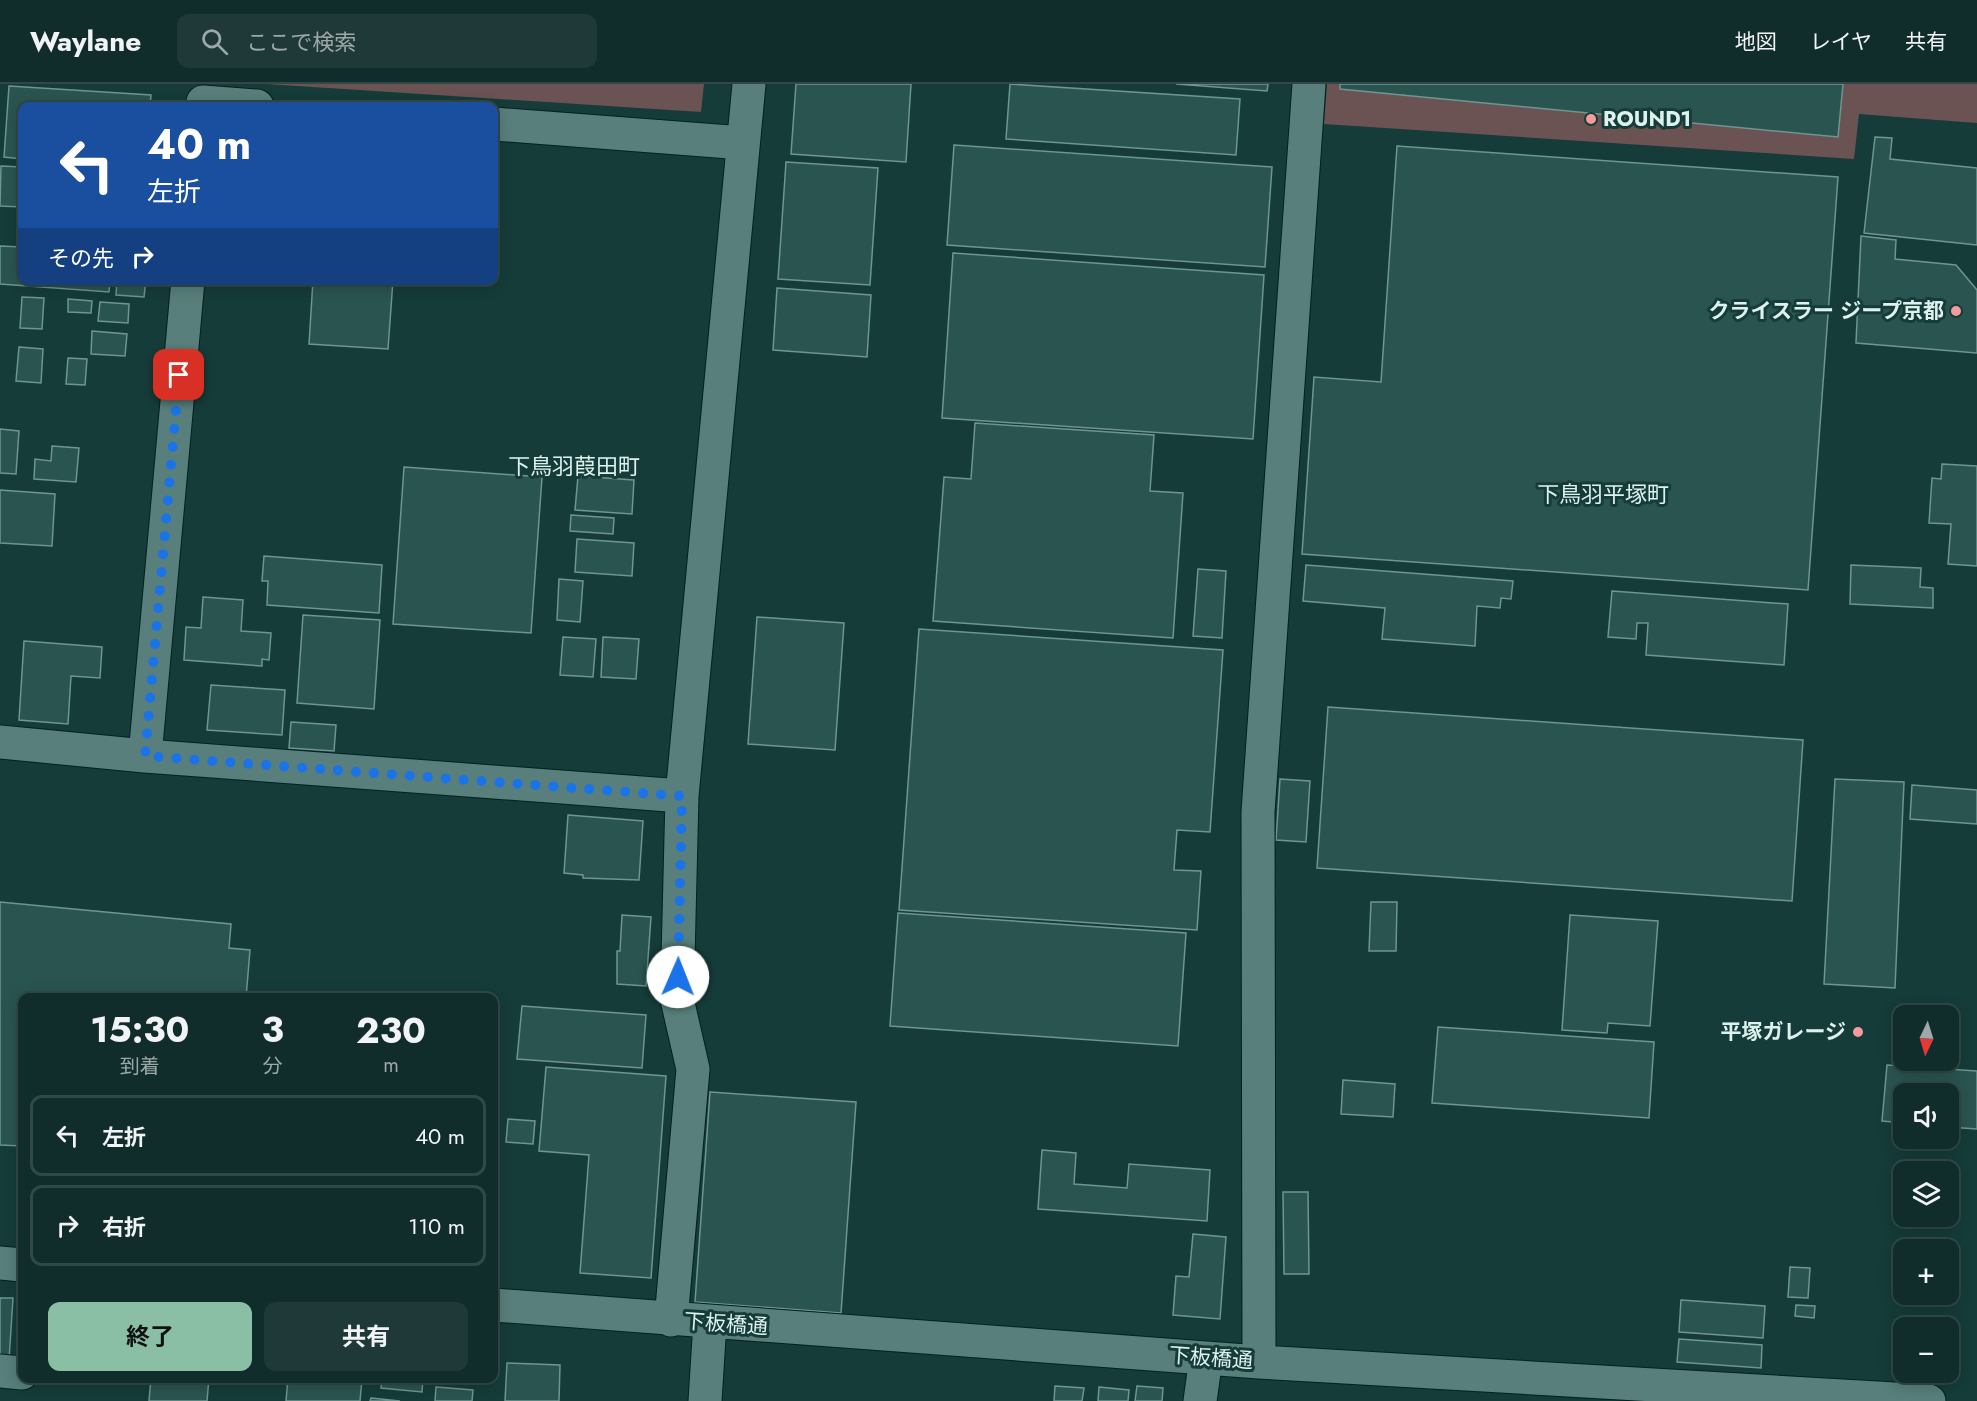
<!DOCTYPE html>
<html lang="ja">
<meta charset="utf-8">
<style>
body{margin:0;font-family:Jost,"Noto Sans JP",sans-serif;background:#1e3937;color:#f1f3f6;height:100vh;display:flex;flex-direction:column;font-size:22px;white-space:nowrap}
*{box-sizing:border-box;margin:0}
p{font-size:20px;color:#9ca8a9}
.icon{flex:none;width:33px;height:33px;fill:none;stroke:currentColor;stroke-width:2;stroke-linecap:round;stroke-linejoin:round}
.map{position:relative;flex:1;overflow:hidden}
.details{position:absolute;left:18px;top:909px;width:480px;height:390px;display:flex;flex-direction:column;background:#102d2b;border-radius:12px;box-shadow:0 3px 15px #0003,0 0 0 2px #304947}
.details>*{flex:none}
.guide{position:absolute;left:18px;top:18px;width:480px;height:183px;border-radius:12px;box-shadow:0 3px 15px #0003,0 0 0 2px #304947;background:#1a4fa0;color:#fff;overflow:hidden}
.needle{width:39px;rotate:184deg}
.controls{position:absolute;left:1893px;top:921px;display:grid;gap:12px}
.controls a{display:grid;place-items:center;width:66px;height:66px;border-radius:12px;background:#102d2b;box-shadow:0 3px 15px #0003,0 0 0 2px #304947;font-size:30px}
.pin{position:absolute;display:grid;place-items:center;width:51px;height:51px;color:#fff;margin:-26px;border-radius:12px;box-shadow:0 3px 9px #0006}
.me{position:absolute;width:66px;margin:-33px;rotate:1deg;stroke-linejoin:round;filter:drop-shadow(0 0 4px #0008)}
.turn{display:flex;align-items:center;gap:21px;height:126px;padding:0 30px;font-size:27px}
.turn .icon{width:78px;height:78px;stroke-width:2.5}
.turn b{display:block;font-size:42px;line-height:51px}
.then{display:flex;align-items:center;height:57px;padding:0 30px;background:#0003;gap:12px;font-size:22px}
.eta{display:flex;justify-content:space-evenly;align-items:center;height:102px;text-align:center}
.eta b{font-size:36px;font-weight:700;line-height:42px}
.cta{display:flex;gap:12px;margin-top:auto;padding:12px 30px}
.cta a{flex:1;height:69px;border-radius:12px;background:#8abfa5;color:#111;font-size:24px;font-weight:700;line-height:69px;text-align:center}
.cta a+a{background:#1e3937;color:#f1f3f6}
ul{padding:0;list-style:none}
li{display:flex;align-items:center;gap:18px;height:81px;margin:0 12px 9px;padding:0 18px;border:3px solid #304947;border-radius:12px}
li div{flex:1}
li b{display:block;font-size:22px}
li em{font-style:normal}
header{display:flex;align-items:center;gap:36px;box-sizing:border-box;height:84px;padding:0 30px;background:#102d2b;border-bottom:2px solid #304947}
header strong{font-size:28px}
nav{display:flex;gap:33px;margin-inline-start:auto;font-size:21px}
.search{width:420px;height:54px;background:#1e3937;display:flex;align-items:center;gap:15px;box-sizing:border-box;padding:0 21px;border-radius:12px;color:#9ca8a9;font-size:22px}
.map>svg:first-child{display:block}
.green{fill:#6b5353}
.building{fill:#2a5450;stroke:#6e9591;stroke-width:1.5}
.lines{fill:none;stroke-linecap:round;stroke-linejoin:round}
.minor-casing{stroke:#04211f;stroke-width:35}
.minor{stroke:#587f7b;stroke-width:33}
.route{stroke:#1a73e8;stroke-width:10;stroke-dasharray:0 18}
.poi-dot{fill:#f59b9d;stroke:#153c39;stroke-width:2}
.labels{text-anchor:middle;dominant-baseline:central;stroke-width:6;stroke-linejoin:round;paint-order:stroke}
.poi-label{font-size:21px;font-weight:bold;fill:#ddf1ef;stroke:#153c39;text-anchor:end}
.street-label{font-size:21px;fill:#ddf1ef;stroke:#153c39}
.neighbourhood-label{font-size:22px;fill:#ddf1ef;stroke:#153c39}
</style>
<header>
<strong>Waylane</strong>
<div class="search"><svg class="icon" aria-label="search" viewBox="0 0 24 24"><circle cx="10" cy="10" r="6"/><path d="M15 15l6 6"/></svg>ここで検索</div>
<nav><a>地図</a><a>レイヤ</a><a>共有</a></nav>
</header>
<div class="map">
<svg width="1977" height="1317" viewBox="0 0 1977 1317">
<rect width="100%" height="100%" fill="#153c39"/>
<path class="green" d="M266,0H704L701,28Z
M1327,0H1977V39L1859,30L1854,75L1324,40Z"/>
<path class="building" d="M796,0H911L906,78L791,70Z
M1010,0L1240,15L1236,71L1006,55Z
M1176,0H1268L1267,7Z
M1340,0H1843L1838,53L1340,5Z
M9,2L151,11L150,22H22V75L4,73Z
M1875,53L1892,54L1890,75L1977,84V161L1864,149Z
M954,61L1272,83L1265,183L947,161Z
M1397,62L1838,93L1808,506L1302,470L1314,293L1381,298Z
M786,78L878,84L870,201L778,195Z
M1,82L22,83V123L0,122Z
M1861,152L1896,156L1895,175L1956,181L1977,206V269L1856,259Z
M0,162L22,163V196H110L109,208L0,200Z
M953,169L1264,191L1253,355L942,334Z
M117,196H146L144,213L116,211Z
M313,196H393L388,265L309,260Z
M777,204L871,211L867,273L773,266Z
M22,213L44,214L42,245L20,244Z
M68,215L92,217L91,229L68,228Z
M100,218L129,220L128,239L98,237Z
M92,247L127,250L125,272L91,270Z
M19,263L43,265L41,299L16,297Z
M68,274L87,275L85,301L66,300Z
M975,339L1154,351L1150,407L1183,409L1173,554L933,537L944,393L971,395Z
M0,345L19,347L16,390L0,389Z
M52,362L79,364L76,398L34,395L35,375L51,377Z
M1942,380L1977,382V482L1948,480L1951,440L1929,439L1932,394L1941,395Z
M404,383L542,393L531,549L393,540Z
M578,392L634,396L632,430L575,426Z
M0,406L55,410L52,462L0,459Z
M571,431L614,434L613,450L570,447Z
M577,455L634,459L632,492L575,488Z
M264,472L382,481L379,529L267,521L268,497H262Z
M1306,481L1513,497L1511,515L1501,514L1500,524L1477,522L1475,562L1382,555L1385,524L1303,517Z
M1851,481L1921,484L1920,503L1933,504V524L1850,520Z
M1198,485L1226,487L1222,554L1193,552Z
M559,495L583,497L580,538L557,536Z
M1612,507L1788,520L1784,581L1646,571L1648,539H1637L1636,555L1608,553Z
M203,513L243,516L241,547L271,549L269,576L262,575V582L184,576L186,543L201,544Z
M303,531L380,536L374,625L297,619Z
M757,533L844,539L835,666L748,660Z
M919,545L1223,566L1210,748L1177,746L1174,786L1201,787L1197,846L899,826Z
M563,553L596,555L593,593L560,591Z
M603,553L639,555L636,595L601,593Z
M24,557L102,563L100,594L71,592L68,640L19,636Z
M211,601L285,606L282,651L207,646Z
M1328,623L1803,656L1792,817L1317,784Z
M291,638L336,641L334,667L289,664Z
M1280,695L1310,697L1306,758L1276,756Z
M1835,695L1904,698L1895,904L1824,900Z
M1912,701L1977,706V740L1910,735Z
M568,731L643,737L639,796L583,794V791L564,789Z
M0,818L231,840L229,864L250,866L246,914H22V1062L0,1061Z
M1371,818H1397L1396,867H1369Z
M898,829L1186,849L1178,962L890,942Z
M622,831L651,833L646,902L617,900V867H620Z
M1570,831L1658,837L1650,942L1608,939L1607,949L1562,946Z
M522,922L646,931L642,984L517,975Z
M1438,943L1654,958L1649,1034L1432,1019Z
M1887,981L1977,987V1045L1948,1043V1010H1904V1039L1882,1037Z
M546,983L666,992L651,1194L580,1189L589,1071L539,1067Z
M1343,996L1395,1000L1393,1033L1341,1030Z
M710,1008L856,1018L841,1229L695,1218Z
M508,1035L535,1037L533,1060L506,1058Z
M1042,1066L1076,1069L1074,1100L1127,1104L1129,1080L1210,1086L1207,1137L1038,1125Z
M1283,1108H1308L1309,1190H1284Z
M1193,1150L1226,1153L1220,1235L1173,1231L1176,1192L1189,1193Z
M1790,1183L1810,1184L1808,1214L1788,1213Z
M0,1214H13L9,1276L0,1275Z
M1681,1216L1765,1222L1763,1254L1679,1248Z
M1796,1221L1815,1222L1814,1234L1795,1232Z
M1679,1255L1762,1261L1761,1284L1677,1278Z
M507,1279L560,1281L559,1317H505Z
M151,1294H209L207,1317H149Z
M288,1294H362L360,1317H286Z
M382,1294H423L422,1308L381,1304Z
M1055,1302L1084,1304L1082,1317H1054Z
M1137,1302L1163,1304L1162,1317H1135Z
M436,1303L473,1306L472,1317H435Z
M1099,1303L1129,1306L1128,1317H1098Z
M371,1314L400,1317H370Z"/>
<g class="lines">
<defs>
<path id="minor" d="M203,18L257,22
M494,40L743,59
M0,658L145,672L682,712
M145,672L188,196
M0,1179L22,1181
M494,1221L1259,1278L1929,1317
M671,1236L693,985L677,915L682,712L749,0
M1259,1278L1258,728L1309,0
M0,1287L22,1289
M705,1317L710,1238
M1200,1317L1206,1274"/>
</defs>
<use href="#minor" class="minor-casing"/>
<use href="#minor" class="minor"/>
</g>
<g class="lines">
<path class="route" d="M179,291L145,672L682,712L678,893"/>
</g>
<g class="poi-dot">
<circle cx="1591" cy="35" r="6"/>
<circle cx="1956" cy="227" r="6"/>
<circle cx="1858" cy="948" r="6"/>
</g>
<g class="labels">
<g class="poi-label">
<text x="1603" y="35" text-anchor="start">ROUND1</text>
<text x="1944" y="227">クライスラー ジープ京都</text>
<text x="1846" y="948">平塚ガレージ</text>
</g>
<g class="street-label">
<text transform="translate(726 1240) rotate(4)">下板橋通</text>
<text transform="translate(1211 1274) rotate(4)">下板橋通</text>
</g>
<g class="neighbourhood-label">
<text x="574" y="382">下鳥羽葭田町</text>
<text x="1603" y="410">下鳥羽平塚町</text>
</g>
</g>
</svg>
<div class="controls">
<a><svg class="needle" viewBox="-14 -14 28 28"><path d="M0-13l5 13h-10z" fill="#e53935"/><path d="M0 13l5-13h-10z" fill="#9ca8a9"/></svg></a>
<a><svg class="icon" aria-label="sound" viewBox="0 0 24 24"><path d="M4 9h4l5-4v14l-5-4H4zM17 9q2 3 0 6"/></svg></a>
<a><svg class="icon" aria-label="layers" viewBox="0 0 24 24"><path d="M12 4l9 5-9 5-9-5zM3 14l9 5 9-5"/></svg></a>
<a>+</a>
<a>−</a>
</div>
<div class="pin" style="left:179px;top:291px;background:#d93025"><svg class="icon" aria-label="arrive" viewBox="0 0 24 24"><path d="M6 21V4h12l-3 4 3 4H6"/></svg></div>
<svg class="me" style="left:678px;top:893px" viewBox="-20 -20 40 40"><circle r="19" fill="#fff"/><path d="M0-13L10 11 0 6-10 11z" fill="#1a73e8"/></svg>
<div class="guide">
<div class="turn"><svg class="icon" aria-label="left" viewBox="0 0 24 24"><path d="M17 20v-9H6M10 6l-5 5 5 5"/></svg><div><b>40 m</b>左折</div></div>
<div class="then">その先<svg class="icon" aria-label="right" viewBox="0 0 24 24"><path d="M7 20v-9h11M14 6l5 5-5 5"/></svg></div>
</div>
<section class="details">
<div class="eta">
<div><b>15:30</b><p>到着</p></div>
<div><b>3</b><p>分</p></div>
<div><b>230</b><p>m</p></div>
</div>
<ul>
<li><svg class="icon" aria-label="left" viewBox="0 0 24 24"><path d="M17 20v-9H6M10 6l-5 5 5 5"/></svg><div><b>左折</b></div><em>40 m</em></li>
<li><svg class="icon" aria-label="right" viewBox="0 0 24 24"><path d="M7 20v-9h11M14 6l5 5-5 5"/></svg><div><b>右折</b></div><em>110 m</em></li>
</ul>
<div class="cta"><a>終了</a><a>共有</a></div>
</section>
</div>
